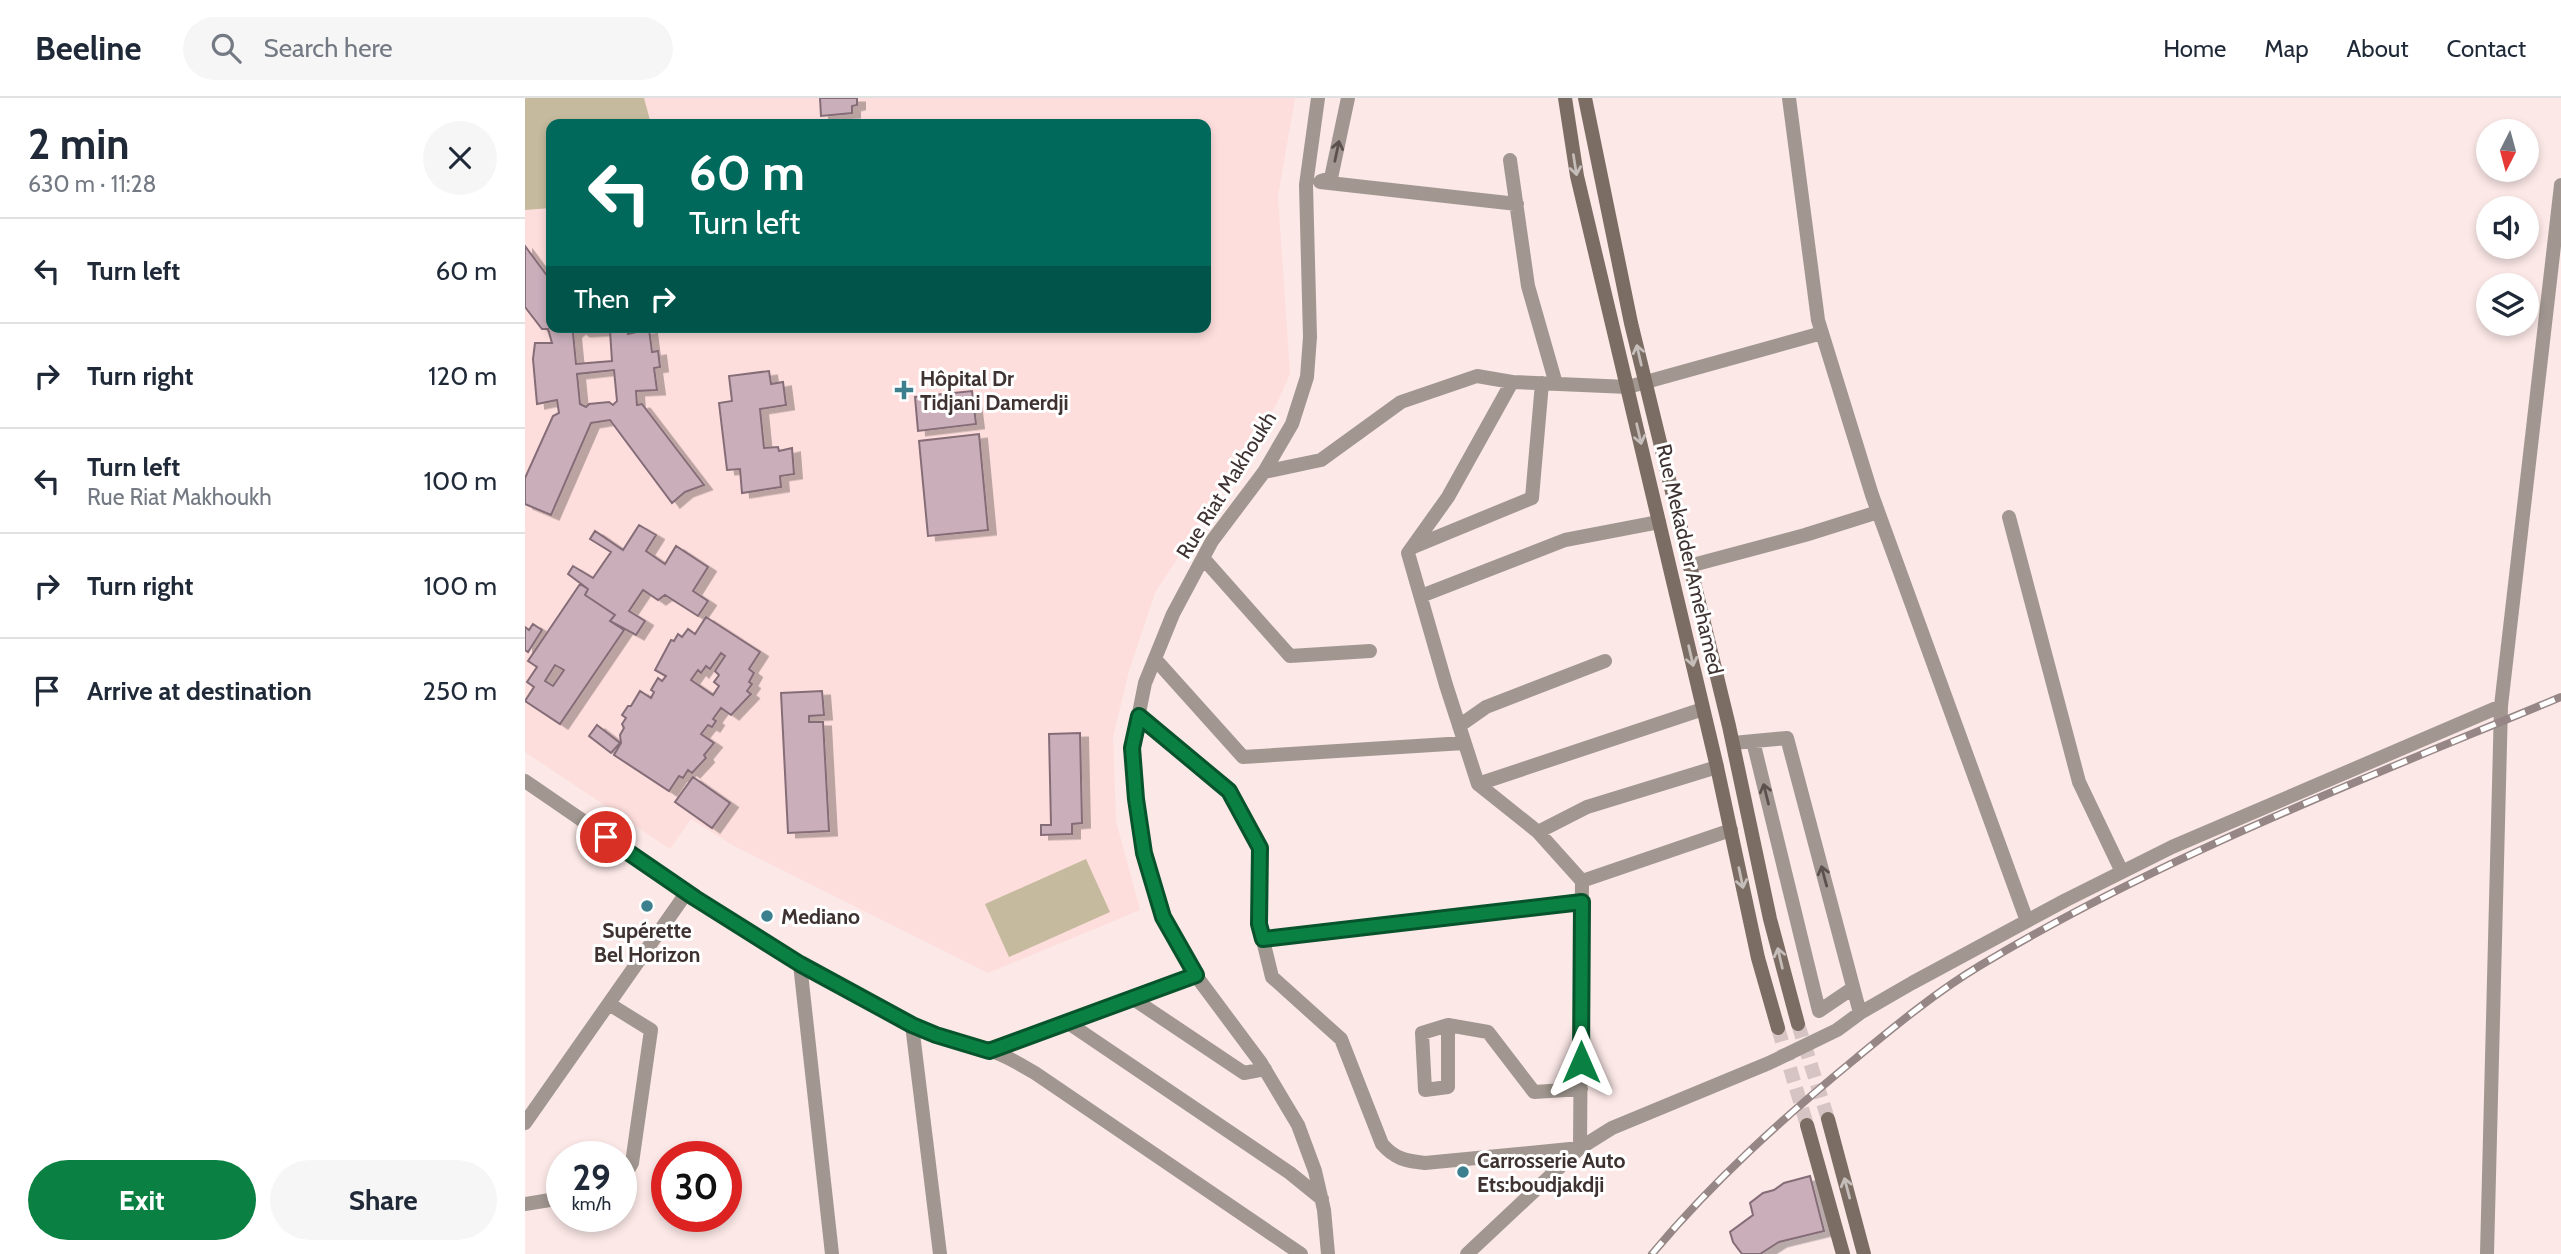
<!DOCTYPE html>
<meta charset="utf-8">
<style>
body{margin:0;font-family:Cabin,sans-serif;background:#f6f6f7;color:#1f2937;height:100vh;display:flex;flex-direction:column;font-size:26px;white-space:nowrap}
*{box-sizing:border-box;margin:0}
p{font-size:23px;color:#747a83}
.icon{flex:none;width:38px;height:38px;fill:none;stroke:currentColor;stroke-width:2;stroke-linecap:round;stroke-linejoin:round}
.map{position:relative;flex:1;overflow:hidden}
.drawer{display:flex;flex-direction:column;background:#fff;width:525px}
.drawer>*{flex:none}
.hud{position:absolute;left:21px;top:21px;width:665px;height:214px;border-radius:14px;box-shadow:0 4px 10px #0003;background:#00695c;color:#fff;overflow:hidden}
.needle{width:46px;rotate:186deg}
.buttons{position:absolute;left:1951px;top:21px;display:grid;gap:14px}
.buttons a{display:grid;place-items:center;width:63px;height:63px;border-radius:50%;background:#fff;box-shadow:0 4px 10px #0003;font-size:35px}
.speed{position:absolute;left:21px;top:1043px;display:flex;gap:14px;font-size:35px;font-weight:700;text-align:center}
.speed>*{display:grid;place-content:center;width:91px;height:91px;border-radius:50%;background:#fff;box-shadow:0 4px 10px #0003;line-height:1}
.speed small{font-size:18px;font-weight:400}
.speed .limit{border:10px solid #d22;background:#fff;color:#111}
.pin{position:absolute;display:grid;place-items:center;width:60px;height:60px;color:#fff;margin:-30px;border:4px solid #fff;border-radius:50%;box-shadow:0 2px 7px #0007}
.me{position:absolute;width:77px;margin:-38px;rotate:0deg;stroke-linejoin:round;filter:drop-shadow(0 0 5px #0008)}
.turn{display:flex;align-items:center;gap:24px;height:147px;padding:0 28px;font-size:32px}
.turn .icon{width:91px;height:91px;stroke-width:2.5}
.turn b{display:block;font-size:49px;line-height:60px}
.then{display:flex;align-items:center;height:66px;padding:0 28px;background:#0003;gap:14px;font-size:26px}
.round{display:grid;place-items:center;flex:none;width:74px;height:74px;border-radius:37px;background:#f6f6f7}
.overview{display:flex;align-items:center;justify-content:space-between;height:119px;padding:0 28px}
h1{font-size:42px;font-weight:700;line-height:52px}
.cta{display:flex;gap:14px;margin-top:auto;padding:14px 28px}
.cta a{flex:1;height:80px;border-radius:42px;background:#0b8043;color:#fff;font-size:28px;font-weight:700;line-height:80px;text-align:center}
.cta a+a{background:#f6f6f7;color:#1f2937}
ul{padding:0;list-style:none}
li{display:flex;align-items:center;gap:21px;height:105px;padding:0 28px;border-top:2px solid #e0e1e3}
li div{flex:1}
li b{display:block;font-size:26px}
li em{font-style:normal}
header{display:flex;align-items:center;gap:42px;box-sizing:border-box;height:98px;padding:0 35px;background:#fff;border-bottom:2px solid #e0e1e3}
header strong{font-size:33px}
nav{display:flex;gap:38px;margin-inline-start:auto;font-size:24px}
.search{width:490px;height:63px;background:#f6f6f7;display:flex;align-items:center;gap:18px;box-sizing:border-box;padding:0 24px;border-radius:38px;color:#747a83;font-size:26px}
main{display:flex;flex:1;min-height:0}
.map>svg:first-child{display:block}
.built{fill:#fededc;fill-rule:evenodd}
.green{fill:#c5ba9d}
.building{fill:#caafbb;stroke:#856d78;stroke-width:2;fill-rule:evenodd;filter:url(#shadow)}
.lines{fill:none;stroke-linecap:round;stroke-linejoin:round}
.secondary-tunnel{stroke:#d5c4c3;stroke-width:14;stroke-dasharray:14 7;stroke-linecap:butt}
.minor{stroke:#a19790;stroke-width:14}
.secondary{stroke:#7b6d63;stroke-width:14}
.rail-casing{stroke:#968786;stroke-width:8}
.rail{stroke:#fff;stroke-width:5;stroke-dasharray:16;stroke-linecap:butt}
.oneway{stroke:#5c514e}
.oneway2{stroke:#c4bdb9}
.route-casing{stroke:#07532c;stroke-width:18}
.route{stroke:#0b8043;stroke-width:12}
.poi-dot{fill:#3c7f8f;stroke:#fff;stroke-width:2.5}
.labels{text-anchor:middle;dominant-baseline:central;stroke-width:6;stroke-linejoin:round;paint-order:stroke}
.poi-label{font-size:21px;font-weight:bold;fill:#3f3332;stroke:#fff;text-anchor:start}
.street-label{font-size:21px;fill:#3f3332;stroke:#fff}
</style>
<header>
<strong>Beeline</strong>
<div class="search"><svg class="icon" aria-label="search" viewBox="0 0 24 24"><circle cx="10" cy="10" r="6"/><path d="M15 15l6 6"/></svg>Search here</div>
<nav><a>Home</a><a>Map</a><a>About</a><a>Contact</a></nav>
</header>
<main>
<section class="drawer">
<div class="overview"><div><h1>2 min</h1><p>630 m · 11:28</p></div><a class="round"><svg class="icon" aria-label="close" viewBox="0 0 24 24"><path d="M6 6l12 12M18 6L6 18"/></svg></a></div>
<ul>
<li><svg class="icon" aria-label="left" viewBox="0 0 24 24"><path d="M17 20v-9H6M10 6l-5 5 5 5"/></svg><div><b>Turn left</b></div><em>60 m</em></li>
<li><svg class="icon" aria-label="right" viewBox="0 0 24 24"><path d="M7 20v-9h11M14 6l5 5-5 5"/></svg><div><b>Turn right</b></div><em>120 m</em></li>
<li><svg class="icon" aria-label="left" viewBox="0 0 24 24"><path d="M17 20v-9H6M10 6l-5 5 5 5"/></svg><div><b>Turn left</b><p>Rue Riat Makhoukh</p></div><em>100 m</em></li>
<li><svg class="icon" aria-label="right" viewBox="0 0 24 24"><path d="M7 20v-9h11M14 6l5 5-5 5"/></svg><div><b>Turn right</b></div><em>100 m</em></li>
<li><svg class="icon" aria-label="arrive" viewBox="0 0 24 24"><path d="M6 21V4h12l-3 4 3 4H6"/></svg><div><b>Arrive at destination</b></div><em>250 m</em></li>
</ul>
<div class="cta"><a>Exit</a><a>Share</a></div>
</section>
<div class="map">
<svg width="2036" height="1156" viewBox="0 0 2036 1156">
<defs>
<filter id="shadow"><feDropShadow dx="8" dy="4.5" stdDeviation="0" flood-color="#0004"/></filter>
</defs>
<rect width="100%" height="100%" fill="#fbe8e7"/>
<path class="built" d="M0,0H770L753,98L765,276L751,307L630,495L604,573L588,639L591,723L615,812L463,875L209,748L166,721L145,751L0,654ZM26,26H681V229H26Z"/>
<path class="green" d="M0,0H119L126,26H26V110L0,112Z
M561,761L585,814L484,859L460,806Z"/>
<path class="building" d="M295,0H332V7L327,8V15L296,18Z
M0,148L26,183V229H102L103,236L124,231L127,254L133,253L135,269L129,270L132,292L111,293L112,307L117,306L179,387L160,394L147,405L85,322L66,325L26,417L0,406V380L28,318L34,315L32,302L12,306L8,261L10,245H27L23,231H17L0,209ZM80,230L85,233L87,263L51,266L48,235L53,231L57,234L76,233ZM89,272L92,303L88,307L84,304L64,306L61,309L55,306L52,276Z
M244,273L246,286L258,284L261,307L235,311L239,350L253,349L254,353L267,350L269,376L255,378L256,389L217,395L215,371L202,372L194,305L207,303L204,278Z
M447,293L451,326L393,333L390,299Z
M454,336L463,432L403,438L394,343Z
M114,427L131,437L121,453L140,466L151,448L183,469L168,493L183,503L173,518L140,497L133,502L118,492L104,513L120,523L111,537L85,523L90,517L60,497L63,491L43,476L48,468L68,480L86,454L65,441L70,433L98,452Z
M55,486L63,491L60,497L90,517L85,523L99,532L35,626L0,603L9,589L2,584L12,569L3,563ZM30,567L39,572L28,588L20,583Z
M181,519L235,554L224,571L229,575L224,584L227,586L222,593L226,596L206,617L196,610L188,621L191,623L187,629L183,627L176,636L189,645L179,657L181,660L167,675L163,672L158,680L154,678L144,693L89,657L96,645L95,637L99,630L97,626L101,620L97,617L103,608H106L115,593L126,600L129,594L126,592L133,580L137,583L141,578L130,572L146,542L149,543L153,536L157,539L163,531L170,536ZM196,555L200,558L190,573L194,577L189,584L194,588L188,597L166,582L173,572L176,575L181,568L185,571Z
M8,526L17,532L3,554L0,552V529L4,532Z
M297,593L299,617L284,618V624H298L304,733L263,735L256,595Z
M72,627L95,645L86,655L64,638Z
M555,635L557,725L547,726V736L516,737V727H526L524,636Z
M168,679L205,705L187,730L150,704Z
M1285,1078L1299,1133L1254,1144L1235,1156H1217L1208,1144L1205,1134L1228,1117L1225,1105L1238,1095L1249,1092L1259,1085Z"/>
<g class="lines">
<path class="secondary-tunnel" d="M1273,926L1303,1021
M1253,930L1282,1027"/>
<path class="minor" d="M793,0L781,87L785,239L782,279L767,326L739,374L687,443L648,516L620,585L607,650L611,701L619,755L638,819L666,871L736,965L773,1027L790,1073L799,1112L803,1156
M1264,0L1293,222L1347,397L1502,823
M985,62L1003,188L1031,286
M796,83L806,80L823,0
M795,84L992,106
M987,284L1103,289L1297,235
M1484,419L1554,684L1597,774
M888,449L1007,400L1017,285
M678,460L765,558L845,553
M1164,468L1280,437L1353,414
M896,498L1040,442L1134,424
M630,561L718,659L939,645
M614,618L704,693L735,750L734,826L747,879L816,941L857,1046C870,1061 881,1063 900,1065L1055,1050L1057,783L1013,734L953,686L921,587L883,455L923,399L987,284L952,278L876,304L796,362L739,374
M934,628L961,609L1080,563
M1228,643L1294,913L1328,890
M1208,645L1262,640L1335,915
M0,683C126,769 250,859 387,927C414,940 444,944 472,955C485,960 498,968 510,975L776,1156
M953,686L1178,611
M1013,734L1062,709L1192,669
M1057,783L1206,732
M738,841L1057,804
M275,866L307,1156
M607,900L719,975L740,971
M84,906L126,932L107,1065L96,1084
M542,924L765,1075L797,1101
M387,927L415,1156
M923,927L897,935L900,992L923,989V927L963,934L1009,994L1056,991
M464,953L671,877
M0,1025L162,794
M0,1106L37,1100
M942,1156L1055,1050L1087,1030L1244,965L1312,932L1335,915L1387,885L1541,802L1647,749L1976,608
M1962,1156L1976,608L2036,87"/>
<path class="secondary" d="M1040,0L1052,78L1192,669L1233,860L1253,930
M1060,0L1106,225L1204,628L1245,821L1273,926
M1303,1021L1339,1156
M1282,1027L1318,1156"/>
<defs>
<path id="rail" d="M1127,1156C1188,1083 1257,1021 1330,961C1370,928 1411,894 1456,867C1639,757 1839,681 2036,599"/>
</defs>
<use href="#rail" class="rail-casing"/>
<use href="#rail" class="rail"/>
</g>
<defs><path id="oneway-shaft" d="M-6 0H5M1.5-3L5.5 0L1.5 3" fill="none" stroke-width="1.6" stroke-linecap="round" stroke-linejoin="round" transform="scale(1.75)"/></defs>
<g class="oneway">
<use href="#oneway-shaft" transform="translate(812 53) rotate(-78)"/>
<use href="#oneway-shaft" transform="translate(1241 696) rotate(-104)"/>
<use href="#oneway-shaft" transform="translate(1299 778) rotate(-105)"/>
</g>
<g class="oneway2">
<use href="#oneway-shaft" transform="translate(1050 67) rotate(81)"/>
<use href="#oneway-shaft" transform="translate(1114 257) rotate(-103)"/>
<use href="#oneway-shaft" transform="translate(1114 336) rotate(77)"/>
<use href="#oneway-shaft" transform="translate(1166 558) rotate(77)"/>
<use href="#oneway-shaft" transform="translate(1216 780) rotate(78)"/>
<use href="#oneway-shaft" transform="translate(1255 860) rotate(-103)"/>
<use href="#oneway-shaft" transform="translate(1322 1090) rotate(-105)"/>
</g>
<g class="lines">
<defs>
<path id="route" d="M81,739L170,800L275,866L387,927L411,937L464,953L671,877L638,819L619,755L611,701L607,650L614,618L704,693L735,750L734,826L738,841L1057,804L1056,964"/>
</defs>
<use href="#route" class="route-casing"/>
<use href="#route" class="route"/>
</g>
<g class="poi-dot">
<path d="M375.5 281.5h7v7h7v7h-7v7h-7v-7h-7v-7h7z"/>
<circle cx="122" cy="808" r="7"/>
<circle cx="242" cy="818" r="7"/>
<circle cx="938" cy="1074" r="7"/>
</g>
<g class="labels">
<g class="poi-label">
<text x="395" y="280">Hôpital Dr<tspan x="395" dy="24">Tidjani Damerdji</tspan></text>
<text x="256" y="818">Mediano</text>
<text x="122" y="832" text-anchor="middle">Supérette<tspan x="122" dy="24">Bel Horizon</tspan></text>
<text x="952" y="1062">Carrosserie Auto<tspan x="952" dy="24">Ets:boudjakdji</tspan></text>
</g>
<g class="street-label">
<text transform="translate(701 387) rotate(-58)">Rue Riat Makhoukh</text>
<text transform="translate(1165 461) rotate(77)">Rue Mekadder Amehamed</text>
</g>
</g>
</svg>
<div class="buttons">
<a><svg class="needle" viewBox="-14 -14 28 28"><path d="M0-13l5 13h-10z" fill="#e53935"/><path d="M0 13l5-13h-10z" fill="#747a83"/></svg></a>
<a><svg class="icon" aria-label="sound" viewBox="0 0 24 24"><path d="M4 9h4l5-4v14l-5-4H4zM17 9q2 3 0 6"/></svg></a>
<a><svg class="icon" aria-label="layers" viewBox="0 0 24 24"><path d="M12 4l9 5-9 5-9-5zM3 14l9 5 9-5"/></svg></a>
</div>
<div class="speed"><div>29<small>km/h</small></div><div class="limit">30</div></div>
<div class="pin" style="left:81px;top:739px;background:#d93025"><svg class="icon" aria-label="arrive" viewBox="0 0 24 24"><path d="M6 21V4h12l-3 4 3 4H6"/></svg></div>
<svg class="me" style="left:1056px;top:964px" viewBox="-20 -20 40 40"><path d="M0-17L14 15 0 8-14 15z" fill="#0b8043" stroke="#fff" stroke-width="4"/></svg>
<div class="hud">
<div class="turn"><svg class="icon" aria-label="left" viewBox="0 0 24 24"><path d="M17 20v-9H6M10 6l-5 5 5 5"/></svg><div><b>60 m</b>Turn left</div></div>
<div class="then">Then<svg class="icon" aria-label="right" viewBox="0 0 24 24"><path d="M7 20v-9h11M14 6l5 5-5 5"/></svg></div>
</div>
</div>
</main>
